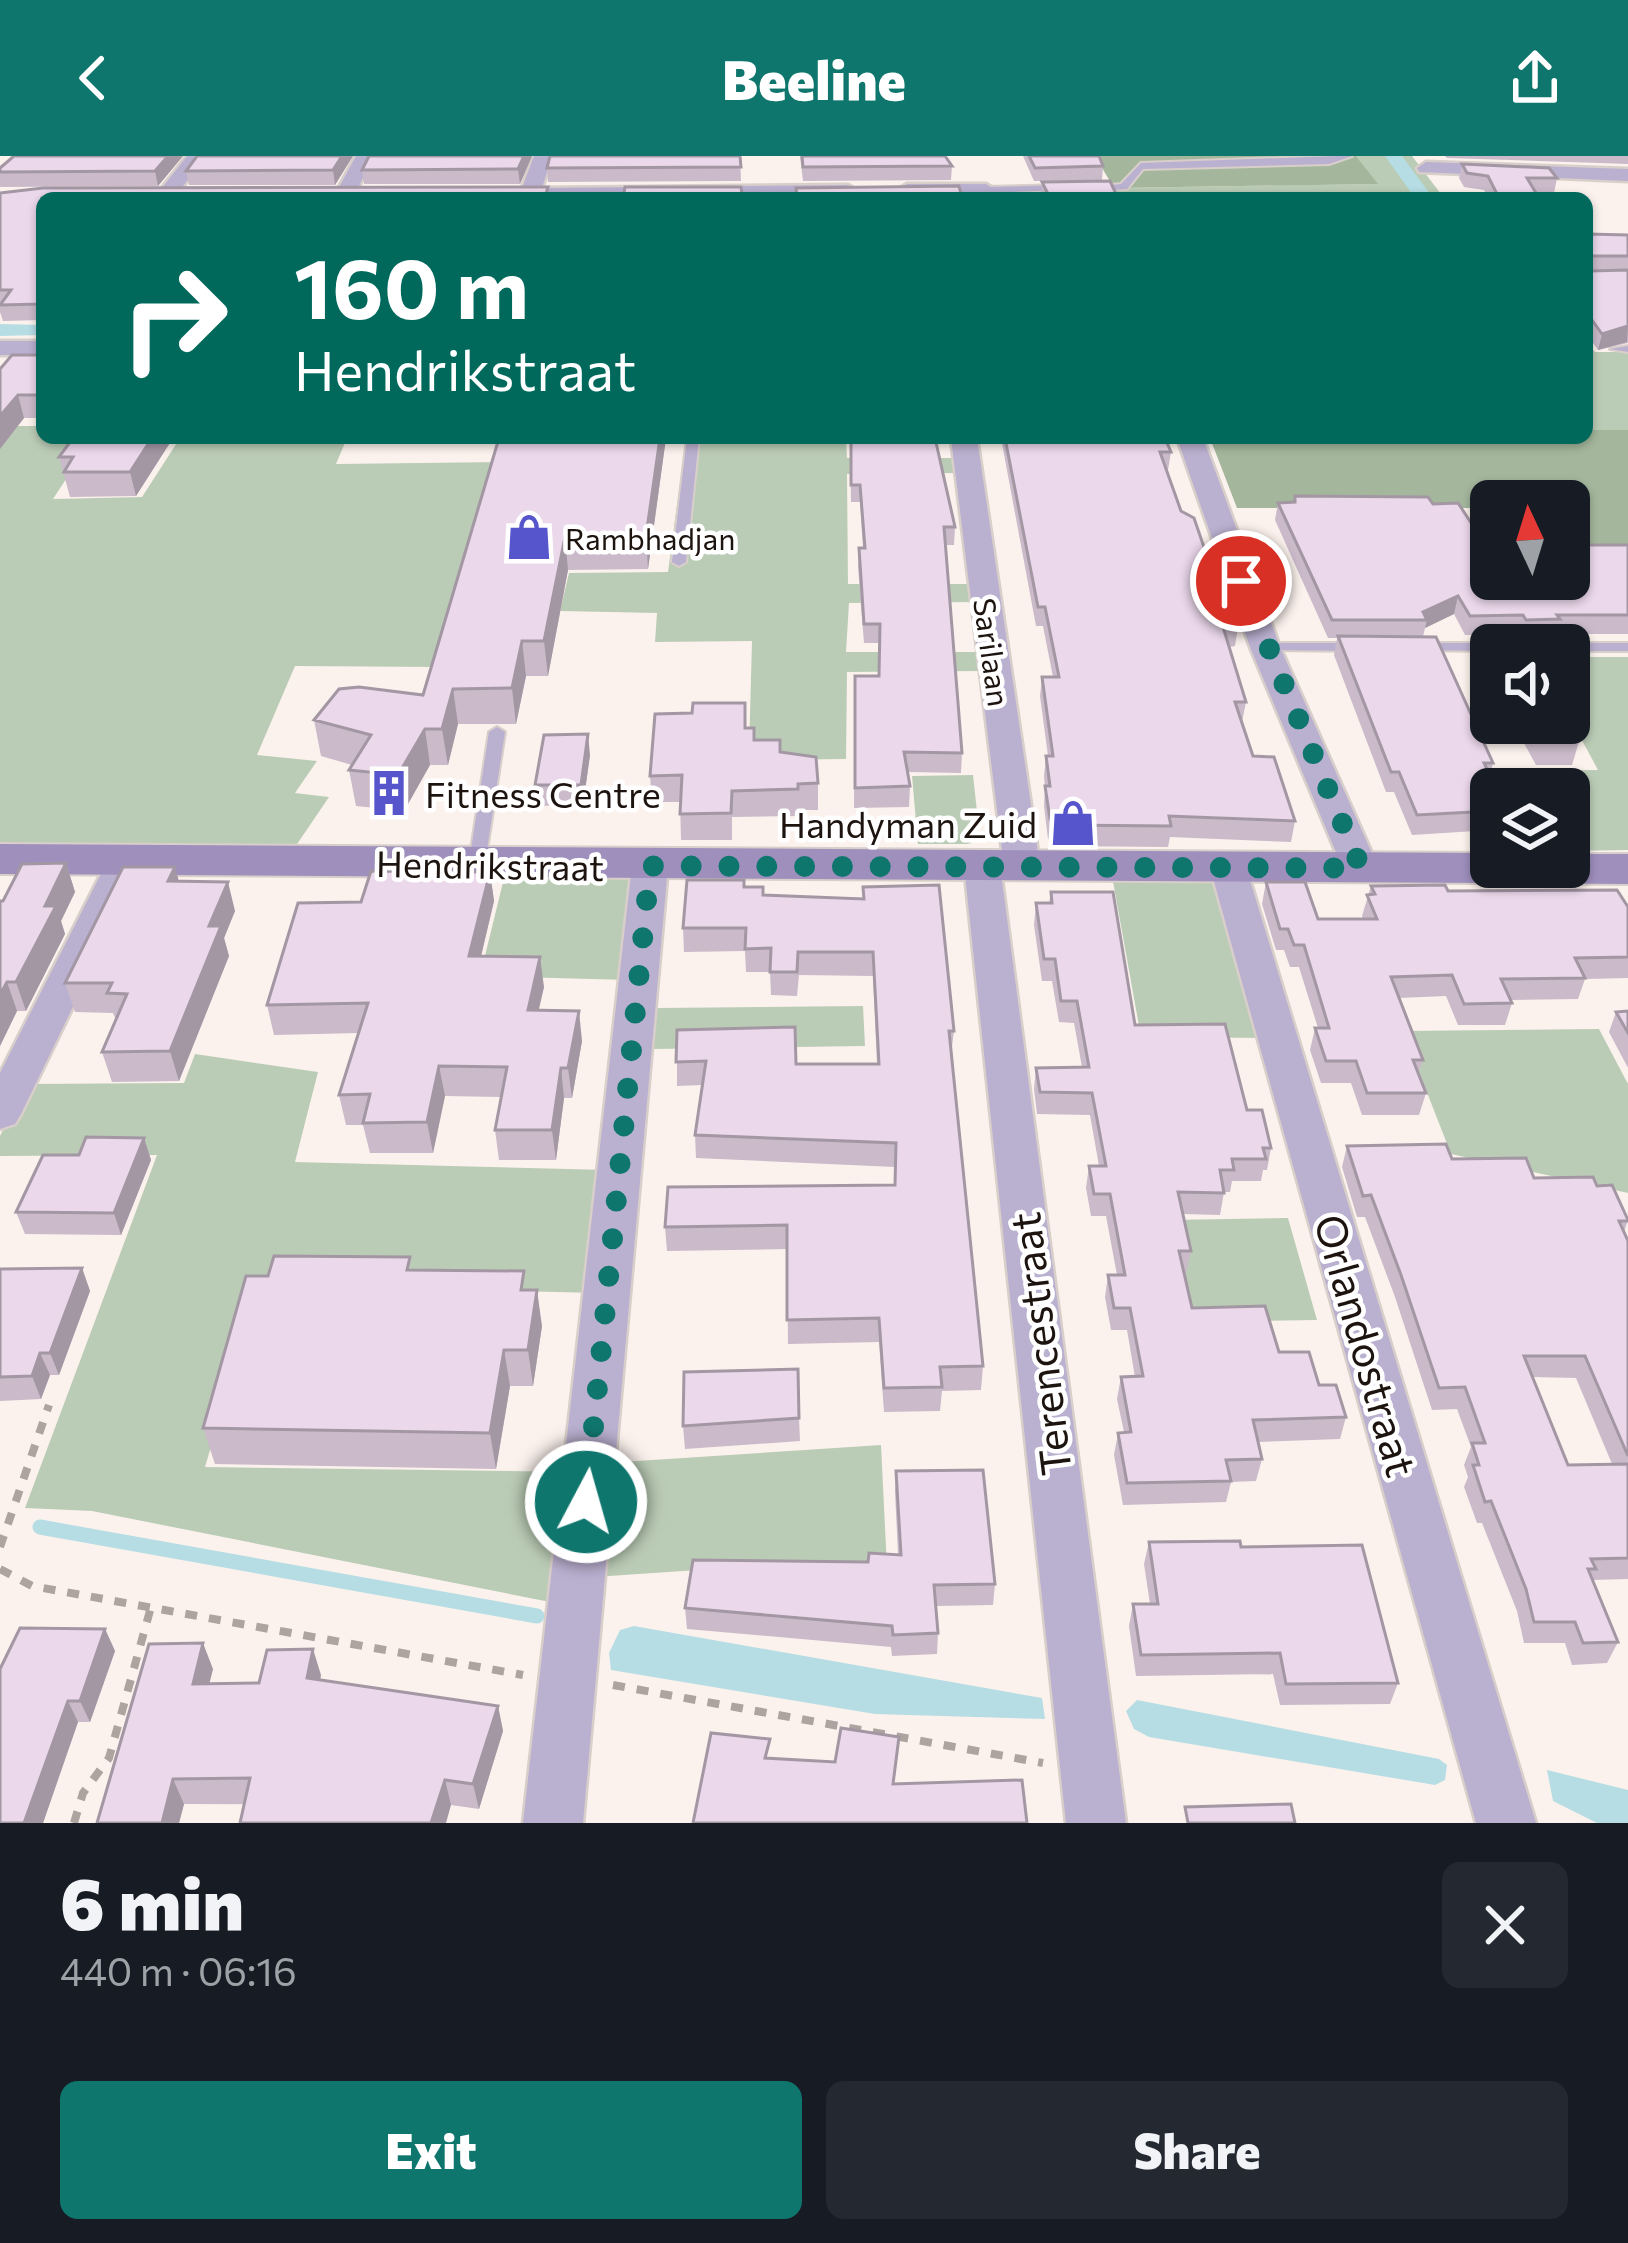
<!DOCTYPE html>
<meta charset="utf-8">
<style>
body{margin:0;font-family:Commissioner,sans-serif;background:#242831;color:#f1f3f6;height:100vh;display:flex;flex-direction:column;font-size:45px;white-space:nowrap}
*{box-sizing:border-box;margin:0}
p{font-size:39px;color:#9ea1a6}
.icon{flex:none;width:66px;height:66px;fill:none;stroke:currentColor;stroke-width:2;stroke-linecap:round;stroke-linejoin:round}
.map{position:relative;height:1667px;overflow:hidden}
.details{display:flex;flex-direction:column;background:#171b24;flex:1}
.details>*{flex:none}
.banner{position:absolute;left:36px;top:36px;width:1557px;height:252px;border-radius:18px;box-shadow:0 3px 9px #0004;background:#00695c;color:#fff;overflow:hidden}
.needle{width:78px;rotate:356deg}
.buttons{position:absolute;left:1470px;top:324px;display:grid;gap:24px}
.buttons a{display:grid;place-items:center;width:120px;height:120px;border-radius:18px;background:#171b24;box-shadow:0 3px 9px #0004;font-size:60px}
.pin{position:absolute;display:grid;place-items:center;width:102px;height:102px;color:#fff;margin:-51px;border:6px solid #fff;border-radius:50%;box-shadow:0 3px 12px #0007}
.me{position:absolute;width:132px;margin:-66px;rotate:6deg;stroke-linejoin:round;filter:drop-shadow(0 0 9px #0008)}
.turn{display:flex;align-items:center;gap:42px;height:252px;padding:0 60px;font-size:54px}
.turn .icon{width:156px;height:156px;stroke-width:2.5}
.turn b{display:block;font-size:84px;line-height:102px}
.round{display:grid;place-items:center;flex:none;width:126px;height:126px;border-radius:18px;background:#242831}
.head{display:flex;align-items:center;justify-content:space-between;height:204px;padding:0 60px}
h1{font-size:72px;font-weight:800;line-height:90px}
.primary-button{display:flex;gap:24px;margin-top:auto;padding:24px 60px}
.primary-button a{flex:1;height:138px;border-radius:18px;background:#0f766e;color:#fff;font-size:48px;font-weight:800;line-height:138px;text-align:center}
.primary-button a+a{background:#242831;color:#f1f3f6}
header{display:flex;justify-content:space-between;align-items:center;height:156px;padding:0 60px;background:#0f766e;color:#fff;font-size:54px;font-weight:800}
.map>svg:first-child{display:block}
.green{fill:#bbccb6}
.forest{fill:#a4b79d}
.water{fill:#b6dde4}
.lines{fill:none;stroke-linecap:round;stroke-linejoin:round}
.stream{stroke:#b6dde4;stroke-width:15}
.canal{fill:#b6dde4;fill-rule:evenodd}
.lane-casing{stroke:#d8ceca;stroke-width:4}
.street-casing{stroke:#d8ceca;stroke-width:5}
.secondary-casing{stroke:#d8ceca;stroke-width:4}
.path{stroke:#ada39f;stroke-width:8;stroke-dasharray:12 12;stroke-linecap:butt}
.lane{fill:#bab0d0;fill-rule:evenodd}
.street{fill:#bab0d0;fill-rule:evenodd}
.secondary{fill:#9e8fbd;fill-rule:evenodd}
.wall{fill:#cabaca;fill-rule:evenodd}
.shaded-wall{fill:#a497a4}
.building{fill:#ebd8eb;stroke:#a497a4;stroke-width:3}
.route{stroke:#0f766e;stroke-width:21;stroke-dasharray:0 37.8}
.labels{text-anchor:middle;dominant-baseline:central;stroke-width:9;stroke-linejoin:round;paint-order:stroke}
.far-poi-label{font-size:30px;fill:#1d1410;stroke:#fff;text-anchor:start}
.far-street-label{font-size:30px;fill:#1d1410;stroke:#fff}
.poi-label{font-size:36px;fill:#1d1410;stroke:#fff;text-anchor:start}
.street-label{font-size:36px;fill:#1d1410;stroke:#fff}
.near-street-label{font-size:42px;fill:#1d1410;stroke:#fff}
</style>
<header><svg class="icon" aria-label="back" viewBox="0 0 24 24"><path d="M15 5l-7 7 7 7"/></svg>Beeline<svg class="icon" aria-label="share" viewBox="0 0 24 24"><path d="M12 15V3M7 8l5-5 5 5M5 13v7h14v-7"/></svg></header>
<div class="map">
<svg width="1628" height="1667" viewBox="0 0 1628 1667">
<rect width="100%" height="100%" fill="#fcf2ed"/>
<path class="green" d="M1356,0H1412L1444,42H1105L1103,37L1115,36L1114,32L1376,28Z
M1587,187L1595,196H1628V274H1587Z
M0,270H42V282H93L53,343L142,341L180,282H347L336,308L503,306L437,511L295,510L257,599L317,605L295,637L329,641L291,697L0,695Z
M686,282H846L847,302H958L960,317L847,318L848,428H977L979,446L849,447L846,496H982L985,515L847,516L846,603L758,604L749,596L752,485L655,486L657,457L560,455L569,417L668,416Z
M1569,501H1628V694L1569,695V633H1494L1485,615L1598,614L1569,560Z
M973,619L980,683L968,688H918L912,620Z
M506,714L637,719L628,824L480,820Z
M1112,720L1214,722L1266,882L1141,881Z
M863,850L865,890L653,893L655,852Z
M1599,873L1628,928V1037L1451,998L1403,875Z
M195,898L318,916L295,1006L608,1014L596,1137L259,1128L205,1311L575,1316L560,1448L92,1355L25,1352L157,999L0,1000V980L26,928L184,927Z
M1288,1062L1317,1164L1192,1166L1170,1064Z
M881,1289L887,1412L698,1414L594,1421L606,1307Z"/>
<path class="forest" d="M1095,0H1356L1378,28L1114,32Z
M1587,274H1628V404H1569V345H1491V383L1471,352H1237L1210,282H1587Z"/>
<path class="water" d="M634,1470L1042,1542L1045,1563L875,1558L611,1514L609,1497L620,1474Z
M1137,1544L1439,1603L1447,1609L1445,1624L1435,1629L1149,1581L1134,1573L1126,1555Z
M1547,1614L1628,1634V1667H1597L1553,1645Z"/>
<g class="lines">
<path class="stream" d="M40,1371L537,1460"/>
<path class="canal" d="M1385,0H1402L1433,42H1415Z
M0,168L42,169V179L0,180Z"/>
<defs>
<path id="lane" d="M1338,0H1352L1329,8L1143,13L1127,33L1089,35L1085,32L1121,28L1141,7Z
M1062,29L1065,34L986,37L982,34L986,31Z
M1628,190V196L1610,193Z
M687,282H699L686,406L679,410L672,406Z
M1265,487H1360L1367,491L1360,495L1260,494L1258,491Z
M1418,487H1491L1497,489H1491V495L1413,494L1411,491Z
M1569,487H1628V495H1569V489H1563Z
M497,571L505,576L485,707L477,712L469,707L489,576Z"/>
<path id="street" d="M187,0H206L174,42H154Z
M356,0H374L353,42H333Z
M534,0H552L542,32L848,29L858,35L848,41L492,42V34L522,32Z
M1426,6L1628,13V25L1419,16L1417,12Z
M907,28H986L996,34L986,40L900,38L897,34Z
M0,185H42V199H0Z
M951,282H977L1040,710L1035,718H1009L1004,710Z
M1177,282H1203L1280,491L1379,713L1374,721H1348L1343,713L1250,491Z
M126,693L139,696L144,704L21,958L15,968L0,973V917L108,704L113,696Z
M982,698L995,701L1000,709L1126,1667H1066L964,709L969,701Z
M650,699L663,702L668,710L583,1667H523L632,710L637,702Z
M1228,700L1241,703L1246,711L1536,1667H1476L1210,711L1215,703Z"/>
<path id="secondary" d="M0,688L1491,697V711H1569V698H1628V728L0,718Z"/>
</defs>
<use href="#lane" class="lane-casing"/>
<use href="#street" class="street-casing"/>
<use href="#secondary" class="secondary-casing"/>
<path class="path" d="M0,1391L49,1249
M0,1413L32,1430L523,1519
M613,1529L1043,1607
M74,1667L83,1637L109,1602L151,1451"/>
<use href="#lane" class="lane"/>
<use href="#street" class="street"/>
<use href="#secondary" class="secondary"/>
</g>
<path class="wall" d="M183,0L158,30L0,31V12Z
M197,0H353L335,29H189L186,15Z
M532,0L520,28H364L362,14Z
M740,0L741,25L548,26L547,12Z
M800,0H945L952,10L951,24L803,25Z
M1023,0H1099L1103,10L1102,24L1034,25Z
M1445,0H1628V8L1447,2Z
M1462,8L1557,22L1554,37H1536L1539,42H1488L1484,34L1464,31L1459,22Z
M1042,26L1118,42H1041Z
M0,37L42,42V164L3,165L0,156Z
M1587,78L1628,79V187L1598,194L1587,179Z
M42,199V262H24L0,293V213Z
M173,282L136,340L70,341L59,301Z
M499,282H666L648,413L568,414L548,520H526L516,568H458L448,609H430L404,655L356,650L349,614L352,609L321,600L314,564L423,539Z
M850,282L955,371L954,389H945L962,597L961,617L907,616L910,630L909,651L854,652L855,520H879V487H864L858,411L859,392H863L860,346H851Z
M1001,282H1165L1171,296L1168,314H1166L1181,355L1238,471L1235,490L1229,491L1246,546L1242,566L1253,600L1295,665L1291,686L1170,681L1168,691L1055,690L1054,683H1048L1044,650L1045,632L1044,620L1046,600H1048L1040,540L1042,521H1053L1043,470H1036Z
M1295,340L1433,348L1487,391L1628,389V478H1556L1555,482L1521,483L1518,478L1465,479L1454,458L1425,472L1423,481L1493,607L1490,619L1491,674L1412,679L1394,636H1386L1334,499L1337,482H1328L1275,364L1278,347L1294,346Z
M1513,567H1569L1581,579L1572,609H1536Z
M745,572L754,584L780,596L818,627V654H798V660L732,661V684H681L680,646H652L650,620Z
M590,599L583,649L537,650L535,629Z
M66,707L75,736L61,765L65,778L26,855H17L0,890V745Z
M490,716L494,745L481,800L544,831L538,854L582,885L572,942H564L556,1004H499L495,974L501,941L445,940L433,997H370L363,969H346L339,939L359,877L274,879L267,849Z
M179,725L235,755L224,782L229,800L179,925L112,926L102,896L116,864L113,857L75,856L65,827Z
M1266,726L1318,763H1363L1362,760L1371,730L1628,751V822L1585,823L1578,843L1511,844L1512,847L1505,869H1458L1446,840L1399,842L1423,904L1418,918L1426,937L1419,959H1362L1351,927H1321L1310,894L1315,872H1318L1299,811H1290L1284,794H1276L1262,748Z
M744,731L763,739L863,743V731L954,875L951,899L983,1210L981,1234L942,1235L940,1255L884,1256L879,1186L788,1188L787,1093L667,1095L665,1071L894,1029L895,1011L696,1002L695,979L702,929L677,930V874L796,908H877L873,820L799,819L797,840L771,839L770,816H746L745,795L684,796L683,772Z
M1051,736L1135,869L1247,954L1271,992L1267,1014H1263L1261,1025H1232L1230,1036H1224L1220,1059L1183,1058L1191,1095L1186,1117H1184L1192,1152L1279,1196L1319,1229L1346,1261L1340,1283L1258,1286L1262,1303L1256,1325L1231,1326L1226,1346L1123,1349L1114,1299L1118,1277L1124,1276L1117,1243L1121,1221H1135L1127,1174H1111L1105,1141L1108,1119H1117L1106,1060H1091L1086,1032L1089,1010H1099L1090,959L1037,958L1034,933L1036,912L1082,911L1074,867L1059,866L1052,825H1042L1034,769L1036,747H1049Z
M1628,855V912L1609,876L1616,856Z
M144,982L151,1004L121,1079L25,1078L16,1056Z
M1347,990L1452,1003L1534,1022L1597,1030L1628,1064L1624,1076L1628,1085V1423L1592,1424L1618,1486L1607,1507L1572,1509L1565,1487H1524L1517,1455L1482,1367H1477L1464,1331L1468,1321L1464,1309L1471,1291L1457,1253L1432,1254L1395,1141L1365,1061H1357L1342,1011ZM1532,1221L1576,1222L1612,1308L1568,1309Z
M82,1112L90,1135L59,1219H50L41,1243L0,1245V1113Z
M413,1114L527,1134L542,1170L533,1230H510L496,1313L215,1308L203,1272Z
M799,1262L800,1285L685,1293L683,1270Z
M896,1315L995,1428L993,1449L936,1450L938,1477L937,1498L892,1500L891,1491L687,1473L685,1452L898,1398L895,1336Z
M1149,1386L1241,1391L1398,1527L1390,1548L1280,1549L1273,1518L1136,1520L1129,1470L1133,1448H1150L1144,1408Z
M105,1473L115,1495L90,1566H78L43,1667H0Z
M213,1513L209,1527H259L321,1519L320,1524L498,1550L503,1575L479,1653L451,1649L184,1648L179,1667H97Z"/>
<path class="shaded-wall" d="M168,0H183L158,30L155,15Z
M342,0H353L335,29L333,14Z
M524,0H532L520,28L518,13Z
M1628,170L1627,186L1598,194L1602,178Z
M18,239L24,262L0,293V260Z
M152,282H173L136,340L130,316Z
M660,282H666L648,413L646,380Z
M565,381L568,414L548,520L544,485Z
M1458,440L1454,458L1425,472L1427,464L1423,456Z
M522,485L526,520L516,568L512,532Z
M453,533L458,568L448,609L442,573Z
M425,573L430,609L404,655L398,619Z
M588,578L590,599L583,649L581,629Z
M66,707L75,736L61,765L65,778L26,855L16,826L45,750Z
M175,711L183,740L168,725Z
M490,716L494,745L474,830L469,800Z
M228,726L235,755L224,782L229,800L179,925L170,895L209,770Z
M540,801L544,831L532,884L528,854Z
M7,826L17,855L0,890V839Z
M579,855L582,885L572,942L568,912Z
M439,910L445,940L433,997L427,966Z
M561,912L564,942L556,1004L552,974Z
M144,982L151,1004L121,1079L114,1057Z
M82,1112L90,1135L59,1219L50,1197Z
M537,1134L542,1170L533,1230L528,1194Z
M504,1194L510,1230L496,1313L490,1277Z
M40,1197L50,1219L41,1243L32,1220Z
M105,1473L115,1495L90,1566L80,1545Z
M203,1487L213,1513L203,1553L193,1528Z
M313,1493L321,1519L315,1547L307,1522Z
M68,1545L78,1566L43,1667H24Z
M498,1550L503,1575L479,1653L473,1628Z
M173,1623L184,1648L179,1667H162Z
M445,1624L451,1649L446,1667H431Z"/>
<path class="building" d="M14,0H168L155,15L0,16V12Z
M197,0H342L333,14L186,15Z
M369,0H524L518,13L362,14Z
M550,0H740L741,11L547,12Z
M802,0H945L952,10L803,11Z
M1029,0H1099L1103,10L1035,12Z
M1462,8L1549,12L1557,22H1527L1539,42H1499L1488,20L1467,17Z
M1110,25L1118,42H1050L1042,26Z
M959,30L962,42H797L796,32Z
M548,31L545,42H42V148L0,149L11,134H0V37L43,32Z
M625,31H741L742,38H735V42H623Z
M1587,78L1628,79V100H1591L1587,104Z
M1587,106L1591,115L1628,114V170L1602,178L1587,157Z
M12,199H42V239H18L0,260V213Z
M73,282H152L130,316H64L73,301H59Z
M499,282H660L646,380L565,381L544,485H522L512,532L453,533L442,573H425L398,619L349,614L371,579L314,564L339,533L359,531L423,539Z
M851,282H935L955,371H944L962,597L904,596L910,630L855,632V520H879L880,468H864L859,392H865L860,329H851Z
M1005,282H1165L1171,296H1160L1181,355L1194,362L1218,432H1224L1238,471H1223L1246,546H1235L1253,600L1274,601L1295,665L1169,660L1171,670L1057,669L1056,663H1050L1045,630H1050L1046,600H1053L1042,521H1059L1045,451H1038Z
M1295,340L1428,341L1433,348L1458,347L1487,391L1491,390V423H1569V389H1628V459H1557L1560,463L1526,464L1523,459L1470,460L1458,440L1423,456L1427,464H1332L1278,347L1295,346Z
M1338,480L1436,481L1493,607H1484L1497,633H1491V655L1417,659L1399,616H1391Z
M693,547H745V572H754V584H780V596L816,601L818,627L798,628V633L732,635L731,657L680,658L682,619L650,620L655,558L692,557Z
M1569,557L1581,579H1545L1538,567H1569Z
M588,578L581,629H535L544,579Z
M66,707L45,750H56L16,826H7L0,839V745H3L22,708Z
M123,711H175L168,725L228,726L209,770H221L170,895L102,896L127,838L107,837L112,827H65Z
M371,715L490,716L469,800L540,801L528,854L579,855L568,912H561L552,974H495L507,911L439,910L427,966L363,967L370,938L339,939L368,847L267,849L298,747L361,746Z
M687,724H744V731H763V739L864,743L863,731L939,729L954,875H949L983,1210L940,1211L942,1231L884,1232L879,1162L787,1164V1069L665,1071L668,1031L895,1029L896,987L695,979L706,905L676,906L677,874L795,871L796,908H879L873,796H798L797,816H770L771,792L745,793L746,772H683Z
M1266,726H1305L1318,763H1377L1367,739L1375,738L1371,730L1445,729L1448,735L1617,734L1628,751V801L1575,802L1585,822L1501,823L1512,847L1464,848L1452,819L1391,821L1423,904H1413L1426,937H1367L1356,905H1326L1315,872H1329L1304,789H1294L1288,773H1280Z
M1051,736H1113L1135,869L1225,868L1247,954H1262L1271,992H1263L1266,1003H1232L1234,1014H1220L1224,1037L1178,1036L1191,1095H1179L1192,1152L1265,1150L1279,1196H1309L1319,1229H1336L1346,1261L1253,1264L1262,1303L1226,1304L1231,1325L1127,1327L1118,1277L1131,1276L1121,1221L1143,1220L1130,1152H1114L1108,1119H1125L1110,1038H1094L1089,1010H1106L1092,937L1040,936L1036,912L1089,911L1077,845H1061L1055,803H1044L1036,747H1052Z
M1628,855V877L1616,856Z
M86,981L144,982L114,1057L16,1056L43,999H79Z
M1446,988L1452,1003L1526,1002L1534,1022L1593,1021L1597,1030L1612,1029L1628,1064V1065H1619L1628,1085V1300L1585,1200H1524L1568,1309L1628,1308V1402L1591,1403L1596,1413H1588L1618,1486L1583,1487L1575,1466H1534L1526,1433L1491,1345L1485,1346L1473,1309H1479L1472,1287H1485L1465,1231L1439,1232L1401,1119L1371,1039L1363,1040L1347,990Z
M274,1100L410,1101L407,1114L524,1115L521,1134H537L528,1194H504L490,1277L203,1272L246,1120H268Z
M82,1112L50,1197H40L32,1220L0,1221V1113Z
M798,1213L799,1262L683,1270L684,1216Z
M983,1314L995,1428L934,1429L938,1477L893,1479L892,1470L685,1452L693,1404L868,1406L869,1397L901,1399L896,1315Z
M1240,1385L1241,1391L1362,1389L1398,1527L1286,1528L1280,1497L1141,1499L1133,1448H1158L1149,1386Z
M20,1472L105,1473L80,1545H68L24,1667H0V1513Z
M203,1487L193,1528L259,1527L267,1494L313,1493L307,1522L498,1550L473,1628L445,1624L431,1667H240L250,1622L173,1623L162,1667H97L149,1488Z
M841,1572L899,1581L893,1628L1022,1624L1027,1667H693L711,1577L770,1583L765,1602L835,1606Z
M1291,1648L1295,1667H1188L1185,1651Z"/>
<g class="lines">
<path class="route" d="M586,1346L650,710L1361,712L1241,425"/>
</g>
<defs>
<symbol id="shop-bare" viewBox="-9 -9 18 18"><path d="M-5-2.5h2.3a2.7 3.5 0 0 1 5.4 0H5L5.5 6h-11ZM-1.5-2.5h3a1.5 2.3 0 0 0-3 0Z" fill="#5655cc" stroke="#fff" stroke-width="2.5" paint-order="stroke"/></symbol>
<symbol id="building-bare" viewBox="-9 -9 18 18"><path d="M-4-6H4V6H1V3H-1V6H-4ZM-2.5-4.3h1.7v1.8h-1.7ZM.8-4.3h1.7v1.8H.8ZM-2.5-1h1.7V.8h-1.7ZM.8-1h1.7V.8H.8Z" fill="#5655cc" stroke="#fff" stroke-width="2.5" paint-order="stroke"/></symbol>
</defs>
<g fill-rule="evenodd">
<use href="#shop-bare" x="496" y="348" width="66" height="66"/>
<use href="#building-bare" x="356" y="604" width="66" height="66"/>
<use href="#shop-bare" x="1040" y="634" width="66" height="66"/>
</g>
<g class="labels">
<g class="far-poi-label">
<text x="565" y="381">Rambhadjan</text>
</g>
<g class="far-street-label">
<text transform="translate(993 496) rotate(82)">Sarilaan</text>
</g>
<g class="poi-label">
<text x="425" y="637">Fitness Centre</text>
<text x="1037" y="667" text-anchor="end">Handyman Zuid</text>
</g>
<g class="street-label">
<text transform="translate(490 708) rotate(1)">Hendrikstraat</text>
</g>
<g class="near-street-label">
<text transform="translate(1039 1188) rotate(-97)">Terencestraat</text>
<text transform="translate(1367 1189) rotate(74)">Orlandostraat</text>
</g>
</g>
</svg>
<div class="buttons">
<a><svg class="needle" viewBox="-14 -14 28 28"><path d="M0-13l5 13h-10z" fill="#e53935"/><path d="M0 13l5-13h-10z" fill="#9ea1a6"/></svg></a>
<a><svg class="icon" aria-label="sound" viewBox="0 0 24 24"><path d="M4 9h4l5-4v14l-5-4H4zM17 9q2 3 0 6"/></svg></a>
<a><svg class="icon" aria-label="layers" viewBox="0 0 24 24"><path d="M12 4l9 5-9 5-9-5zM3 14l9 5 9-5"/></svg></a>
</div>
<div class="pin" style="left:1241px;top:425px;background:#d93025"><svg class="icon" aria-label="arrive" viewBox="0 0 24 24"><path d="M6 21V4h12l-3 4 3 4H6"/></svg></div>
<svg class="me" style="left:586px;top:1346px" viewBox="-20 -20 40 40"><circle r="17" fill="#0f766e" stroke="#fff" stroke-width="3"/><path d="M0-11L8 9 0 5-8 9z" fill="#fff"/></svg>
<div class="banner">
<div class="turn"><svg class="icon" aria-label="right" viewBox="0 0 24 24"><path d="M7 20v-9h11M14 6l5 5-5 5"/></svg><div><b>160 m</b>Hendrikstraat</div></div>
</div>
</div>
<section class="details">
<div class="head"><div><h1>6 min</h1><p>440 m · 06:16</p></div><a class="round"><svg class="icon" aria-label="close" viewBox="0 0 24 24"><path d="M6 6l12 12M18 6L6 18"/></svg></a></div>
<div class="primary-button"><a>Exit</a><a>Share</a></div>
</section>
